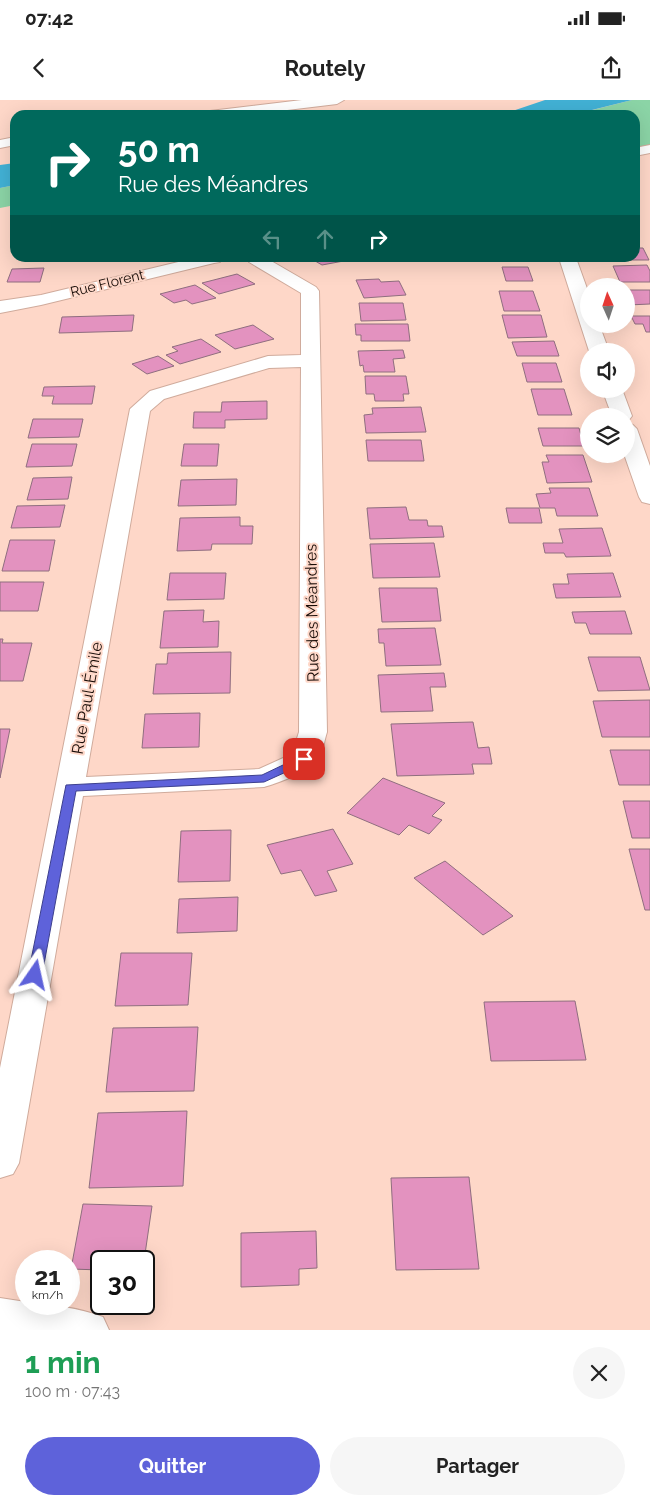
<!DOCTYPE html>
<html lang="fr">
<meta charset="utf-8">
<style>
body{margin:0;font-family:Raleway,sans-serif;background:#f6f6f6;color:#222;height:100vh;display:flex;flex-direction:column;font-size:19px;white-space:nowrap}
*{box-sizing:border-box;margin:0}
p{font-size:16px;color:#767676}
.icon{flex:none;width:28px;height:28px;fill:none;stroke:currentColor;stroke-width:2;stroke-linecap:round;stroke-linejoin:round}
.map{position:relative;height:1230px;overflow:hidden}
.side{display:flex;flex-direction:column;background:#fff;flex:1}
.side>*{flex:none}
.banner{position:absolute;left:10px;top:10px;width:630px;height:152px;border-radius:15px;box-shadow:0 5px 20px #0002;background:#00695c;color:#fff;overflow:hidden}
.needle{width:32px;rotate:357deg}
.fabs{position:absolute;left:580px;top:178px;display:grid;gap:10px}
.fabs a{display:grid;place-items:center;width:55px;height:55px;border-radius:50%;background:#fff;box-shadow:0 5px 20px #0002;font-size:25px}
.speed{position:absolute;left:15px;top:1150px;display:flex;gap:10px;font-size:25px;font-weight:700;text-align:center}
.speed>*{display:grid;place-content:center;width:65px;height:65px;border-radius:50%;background:#fff;box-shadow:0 5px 20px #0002;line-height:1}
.speed small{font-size:12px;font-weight:400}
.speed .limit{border:2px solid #111;border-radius:8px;background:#fff;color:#111}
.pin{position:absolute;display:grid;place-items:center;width:42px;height:42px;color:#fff;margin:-21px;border-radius:10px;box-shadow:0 2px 8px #0006}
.me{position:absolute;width:55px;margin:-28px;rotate:11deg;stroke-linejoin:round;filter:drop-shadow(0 0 4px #0008)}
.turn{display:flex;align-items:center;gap:18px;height:105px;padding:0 25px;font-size:22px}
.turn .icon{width:65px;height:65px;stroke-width:2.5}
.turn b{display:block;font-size:35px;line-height:42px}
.lanes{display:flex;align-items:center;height:48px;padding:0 25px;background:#0003;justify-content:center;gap:25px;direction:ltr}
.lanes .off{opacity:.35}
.round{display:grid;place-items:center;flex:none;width:52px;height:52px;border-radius:26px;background:#f6f6f6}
.head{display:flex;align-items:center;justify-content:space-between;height:85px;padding:0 25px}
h1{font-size:30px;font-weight:700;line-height:38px;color:#1e9e55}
.button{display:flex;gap:10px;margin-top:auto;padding:10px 25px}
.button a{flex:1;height:58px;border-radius:30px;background:#5e62da;color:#fff;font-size:20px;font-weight:700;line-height:58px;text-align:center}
.button a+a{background:#f6f6f6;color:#222}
.status{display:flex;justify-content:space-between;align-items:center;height:35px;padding:0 25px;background:#fff;direction:ltr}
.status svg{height:14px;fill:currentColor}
header{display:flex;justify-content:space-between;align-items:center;height:65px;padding:0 25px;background:#fff;font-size:22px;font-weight:700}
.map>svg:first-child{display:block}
.green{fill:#8bd4a6}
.water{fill:#42b1d5}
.building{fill:#e392bf;stroke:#8f6e7f}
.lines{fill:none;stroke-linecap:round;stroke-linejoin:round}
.street-casing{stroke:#d0ab9c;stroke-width:2}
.secondary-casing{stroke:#d0ab9c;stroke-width:2}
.street{fill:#fff;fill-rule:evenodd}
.secondary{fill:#fff;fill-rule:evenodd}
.route{fill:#5e62da;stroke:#3d408e}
.labels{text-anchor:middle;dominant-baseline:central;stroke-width:4;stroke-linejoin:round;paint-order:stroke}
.far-street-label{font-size:14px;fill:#180c07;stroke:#fed7c8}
.street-label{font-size:16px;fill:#180c07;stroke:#fed7c8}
</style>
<div class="status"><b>07:42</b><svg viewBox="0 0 49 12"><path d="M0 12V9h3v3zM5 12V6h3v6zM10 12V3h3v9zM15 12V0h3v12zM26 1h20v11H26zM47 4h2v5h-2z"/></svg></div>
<header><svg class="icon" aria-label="back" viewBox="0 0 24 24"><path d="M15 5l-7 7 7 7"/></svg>Routely<svg class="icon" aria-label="share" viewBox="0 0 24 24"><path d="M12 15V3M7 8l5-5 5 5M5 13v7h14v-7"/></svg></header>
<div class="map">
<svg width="650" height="1230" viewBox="0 0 650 1230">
<rect width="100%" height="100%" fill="#fed7c8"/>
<path class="green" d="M632,0H650V51L635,54V15H573Z
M15,85V105L0,108V88Z"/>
<path class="water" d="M545,0H632L572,15H501Z
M15,63V85L0,88V65Z"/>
<path class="building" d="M635,148H643L649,160H612L611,158H635Z
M310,158H346L349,160L322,165Z
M493,158H525L526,160H494Z
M647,165L650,171V182H620L613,166Z
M502,167H528L533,181H506Z
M44,168L40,182H7L12,169Z
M237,174L255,184L219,194L202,183Z
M379,179L381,182L399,181L406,195L364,198L356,180Z
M195,185L216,198L192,204L186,200L174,203L160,194Z
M626,190H650V204L628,205Z
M499,191H533L540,211H504Z
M359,203H403L406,220L361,221Z
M134,215L132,231L59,233L62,217Z
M502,215H541L547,237L508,238Z
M631,216H650V232H646L643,224H635Z
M355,224H408L410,241H361V235H356Z
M253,225L274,239L235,249L215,235Z
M201,239L221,252L180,264L166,255L178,251L172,247Z
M554,241L559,256H517L512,242Z
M403,250L405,258L393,259L395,272H364L363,265L360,266L358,251Z
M158,256L174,266L147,274L132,264Z
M522,263H556L562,282H527Z
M365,276H406L409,294H403L404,301H375L374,294H366Z
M95,286L92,304H52L54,296H42L44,287Z
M531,289H564L572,315H538Z
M267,301V319L225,320V328H193L194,312H221L222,302Z
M421,307L426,332L366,333L364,315L373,314L372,308Z
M33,319H83L79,337L28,338Z
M538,328H579L584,346H543Z
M366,340H421L424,361H368Z
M32,344H77L72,366L26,367Z
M184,344H219L217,366H181Z
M546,355H583L592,382L547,383L542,362H549Z
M72,377L68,399L27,400L33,378Z
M237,379L236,405L178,406L181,380Z
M549,388H589L598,416H557L555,408H540L536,394L551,393Z
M65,405L60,427L11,428L17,406Z
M406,407L409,420H427L428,426H442L444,437L370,439L367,408Z
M506,408H539L542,423H509Z
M240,417V426H253L252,444H212L211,450L177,451L180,418Z
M602,428L611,456L566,457L564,453H545L543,443H563L559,429Z
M10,440H55L49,471H2Z
M434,443L440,477L373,478L370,444Z
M170,473H226L224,499L167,500Z
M613,473L621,497L556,498L553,484H569L567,474Z
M0,482H44L38,511H0Z
M379,488H437L441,521L382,522Z
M204,510L203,522L219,521L218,547L160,548L164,511Z
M625,511L632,534H590L586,523H575L572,512Z
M435,528L441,565L386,566L384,543H379L378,529Z
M0,539H3L2,543H32L23,581H0Z
M231,552L230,593L153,594L156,564H167L168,553Z
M588,557H640L650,590L598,591Z
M444,573L446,587H430L433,611L381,612L378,575Z
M650,600V637H602L593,601Z
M200,613L199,647L142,648L145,614Z
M473,622L478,648L489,647L492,664H472L474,674L397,676L391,624Z
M0,629H10L0,678Z
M610,650H650V685H619Z
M383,678L445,703L432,716L442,720L429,734L409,725L399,735L347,713Z
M623,701H650V738H632Z
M333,729L353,764L327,771L337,791L315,796L301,770L281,774L267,745Z
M231,730L230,781L178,782L181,731Z
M629,749H650V810H645Z
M445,761L513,816L483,835L414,778Z
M238,797L237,831L177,833L179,799Z
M121,853H192L188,905L115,906Z
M575,901L586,960L491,961L484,902Z
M198,927L194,991L106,992L113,928Z
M187,1011L183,1086L89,1088L98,1013Z
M469,1077L479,1169L396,1170L391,1078Z
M83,1104L152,1106L144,1161H101V1170L71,1169Z
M316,1131L317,1168L299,1169V1185L241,1187V1133Z"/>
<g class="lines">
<defs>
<path id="street" d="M650,45V53L635,56V48Z
M195,158H223L220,162L214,163L41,205L0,213V201L41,195Z
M247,158H266L316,187L319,191L327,632C324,641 322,658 314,665C307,672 275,684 264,687L83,696L19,1063L13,1074L0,1078V968L130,309L150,291L268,256L301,255V193L249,162ZM301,267L299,632L292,654L259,669L86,677L150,311L164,299L269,268Z
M559,158H576L589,194V224H599L609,251H589Z
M602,289H622L632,316L629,320L626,321V316H612Z
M626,323L633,325L637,329L650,366V404L642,402L639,397L624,354H626Z"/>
<path id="secondary" d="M302,0H344L337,4L245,15H203L210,11Z
M15,37V45L0,48V40Z
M0,1198L26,1202V1204C51,1204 79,1208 103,1217L109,1230H0Z"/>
</defs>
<use href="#street" class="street-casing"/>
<use href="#secondary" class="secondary-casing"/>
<use href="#street" class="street"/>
<use href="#secondary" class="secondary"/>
</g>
<path class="route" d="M304,655L310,659L308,662L264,682L76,691L42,875L40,879H30L28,875L66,685L262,675Z"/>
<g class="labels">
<g class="far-street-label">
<text transform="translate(107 183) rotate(-14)">Rue Florent</text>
</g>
<g class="street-label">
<text transform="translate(312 513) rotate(-91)">Rue des Méandres</text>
<text transform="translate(87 598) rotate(-80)">Rue Paul-Émile</text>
</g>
</g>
</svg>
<div class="fabs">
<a><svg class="needle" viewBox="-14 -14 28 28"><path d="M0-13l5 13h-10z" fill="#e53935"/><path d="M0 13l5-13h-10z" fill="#767676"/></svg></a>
<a><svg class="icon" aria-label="sound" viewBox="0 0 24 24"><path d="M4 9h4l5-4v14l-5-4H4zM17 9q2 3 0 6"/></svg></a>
<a><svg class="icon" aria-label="layers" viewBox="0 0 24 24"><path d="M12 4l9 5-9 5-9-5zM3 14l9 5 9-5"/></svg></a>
</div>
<div class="speed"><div>21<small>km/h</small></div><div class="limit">30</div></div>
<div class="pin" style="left:304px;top:659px;background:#d93025"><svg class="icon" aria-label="arrive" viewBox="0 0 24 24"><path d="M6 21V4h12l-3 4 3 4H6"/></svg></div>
<svg class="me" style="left:35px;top:875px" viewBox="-20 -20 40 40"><path d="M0-17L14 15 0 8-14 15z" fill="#5e62da" stroke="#fff" stroke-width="4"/></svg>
<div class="banner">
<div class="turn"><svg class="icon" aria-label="right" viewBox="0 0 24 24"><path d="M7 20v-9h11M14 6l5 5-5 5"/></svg><div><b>50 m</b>Rue des Méandres</div></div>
<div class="lanes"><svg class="icon off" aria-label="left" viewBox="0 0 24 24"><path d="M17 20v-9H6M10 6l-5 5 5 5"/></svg><svg class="icon off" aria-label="ahead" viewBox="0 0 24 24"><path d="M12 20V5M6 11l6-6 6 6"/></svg><svg class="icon" aria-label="right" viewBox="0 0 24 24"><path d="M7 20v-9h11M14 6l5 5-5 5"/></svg></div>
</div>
</div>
<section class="side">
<div class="head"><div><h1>1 min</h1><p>100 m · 07:43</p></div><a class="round"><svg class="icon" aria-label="close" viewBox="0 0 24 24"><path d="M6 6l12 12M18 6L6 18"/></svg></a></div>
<div class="button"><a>Quitter</a><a>Partager</a></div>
</section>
